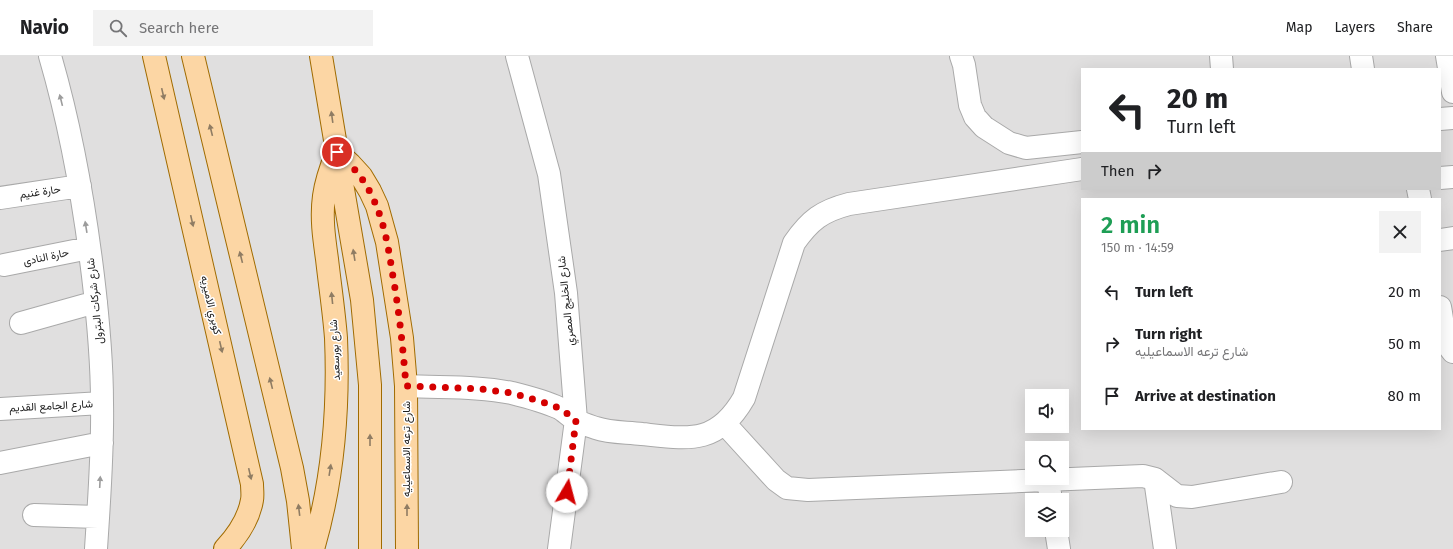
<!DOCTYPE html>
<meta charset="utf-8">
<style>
body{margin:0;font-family:"Fira Sans",Vazirmatn,sans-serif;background:#f2f2f2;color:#202124;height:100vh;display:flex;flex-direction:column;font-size:15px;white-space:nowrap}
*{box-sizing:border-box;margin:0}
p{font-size:13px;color:#757577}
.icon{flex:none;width:22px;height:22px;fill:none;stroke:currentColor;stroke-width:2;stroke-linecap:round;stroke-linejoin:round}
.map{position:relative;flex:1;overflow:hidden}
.drawer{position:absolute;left:1081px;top:142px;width:360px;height:232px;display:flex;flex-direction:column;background:#fff;border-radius:0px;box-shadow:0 4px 16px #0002}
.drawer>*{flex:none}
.guide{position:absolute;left:1081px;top:12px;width:360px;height:122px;border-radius:0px;box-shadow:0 4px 16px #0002;background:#fff;color:#202124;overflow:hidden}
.fabs{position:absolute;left:1025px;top:333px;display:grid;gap:8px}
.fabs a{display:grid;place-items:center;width:44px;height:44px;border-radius:0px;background:#fff;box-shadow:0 4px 16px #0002;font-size:20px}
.pin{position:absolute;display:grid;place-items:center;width:34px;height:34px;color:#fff;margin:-17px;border:2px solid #fff;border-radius:50%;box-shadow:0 1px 4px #0007}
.me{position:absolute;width:44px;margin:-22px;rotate:8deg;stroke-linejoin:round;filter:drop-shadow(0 0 3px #0008)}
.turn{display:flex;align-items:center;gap:14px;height:84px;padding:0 20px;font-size:18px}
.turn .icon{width:52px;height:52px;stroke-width:2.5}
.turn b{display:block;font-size:28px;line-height:34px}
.then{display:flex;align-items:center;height:38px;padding:0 20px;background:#0003;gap:8px;font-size:15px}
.round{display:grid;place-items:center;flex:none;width:42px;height:42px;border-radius:0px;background:#f2f2f2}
.overview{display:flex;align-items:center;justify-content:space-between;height:68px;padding:0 20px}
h1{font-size:24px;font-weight:600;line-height:30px;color:#1e9e55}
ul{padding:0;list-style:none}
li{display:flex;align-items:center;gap:12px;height:52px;padding:0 20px}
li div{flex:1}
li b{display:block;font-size:15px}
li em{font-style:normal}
header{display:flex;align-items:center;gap:24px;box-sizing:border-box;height:56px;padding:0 20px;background:#fff;border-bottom:1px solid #e0e0e0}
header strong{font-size:19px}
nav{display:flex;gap:22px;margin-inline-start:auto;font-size:14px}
.search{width:280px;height:36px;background:#f2f2f2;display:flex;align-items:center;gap:10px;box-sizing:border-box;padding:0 14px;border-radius:0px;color:#757577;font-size:15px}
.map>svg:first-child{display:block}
.residential{fill:#e0dfdf;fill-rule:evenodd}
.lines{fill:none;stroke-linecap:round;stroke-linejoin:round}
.minor-casing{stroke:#a9a9a9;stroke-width:24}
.major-casing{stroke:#a06b00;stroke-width:24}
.minor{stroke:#fff;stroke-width:22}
.major{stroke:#fcd6a4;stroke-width:22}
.oneway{fill:#8f7c63}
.oneway2{fill:#9c9c9c}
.route{stroke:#d40000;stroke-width:7;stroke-dasharray:0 12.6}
.labels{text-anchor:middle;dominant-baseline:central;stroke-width:3;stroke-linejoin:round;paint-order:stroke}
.street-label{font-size:11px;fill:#222;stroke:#fff}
</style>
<header>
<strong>Navio</strong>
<div class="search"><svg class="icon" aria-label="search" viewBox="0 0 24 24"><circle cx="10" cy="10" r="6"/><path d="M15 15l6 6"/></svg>Search here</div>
<nav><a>Map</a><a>Layers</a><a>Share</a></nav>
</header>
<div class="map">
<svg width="1453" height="493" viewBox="0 0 1453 493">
<rect width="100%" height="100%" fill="#f2efe9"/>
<path class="residential" d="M0,0H1453V493H0ZM1082,13H1440V133H1082ZM1082,143H1440V373H1082ZM1032,340H1062V370H1032ZM1032,392H1062V422H1032ZM1032,444H1062V474H1032Z"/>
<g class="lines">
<defs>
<path id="minor" d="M50,0C71,72 84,146 93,220C98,262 102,305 102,347C103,396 99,445 96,493
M517,0L549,118L566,237L576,364L559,493
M961,0L964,9L970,49L975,61L984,71L1009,87L1026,92L1082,86
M1221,0L1222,13
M1361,0L1363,13
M1447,0L1453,36
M1440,63L1453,62
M1440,122L1453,121
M1418,133L1420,143
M0,142L80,130
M1440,184L1453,182
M4,209L89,192
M1440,251C1443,265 1443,285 1453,296
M21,267L96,246
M406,330C441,332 478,330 512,337C528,341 544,345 559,352C565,355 570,361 576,364C582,368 590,370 596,372C610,377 627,376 642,378C689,383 717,389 744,342L794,187C810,164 822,155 849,148L1082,113
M0,353L102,347
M725,368L776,424L787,432L808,434L1143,420L1155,423L1177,440L1192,441L1281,426
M0,407L102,387
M1155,423L1165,493
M1048,424L1051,444
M34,459L98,461
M1056,474L1059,493"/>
<path id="major" d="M154,0L252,428C252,433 253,439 252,444C249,462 237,480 225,493
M193,0L292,412L298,445L303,493
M321,0L337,96L350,108L361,120L370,135L377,150L387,186L402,282L406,330L407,493
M337,98L362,244L370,329V493
M313,493C333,425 339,353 336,282C334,256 330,230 327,203C324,182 321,161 324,140C326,125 331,111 337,96"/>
</defs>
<use href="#minor" class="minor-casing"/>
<use href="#major" class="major-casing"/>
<use href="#minor" class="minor"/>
<use href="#major" class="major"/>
</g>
<defs><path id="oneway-solid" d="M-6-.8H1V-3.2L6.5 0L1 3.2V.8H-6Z"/></defs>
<g class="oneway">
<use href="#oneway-solid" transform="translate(163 38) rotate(77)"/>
<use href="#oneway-solid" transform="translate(332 61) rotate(-98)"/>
<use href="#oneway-solid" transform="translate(211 74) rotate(-104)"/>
<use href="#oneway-solid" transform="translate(192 165) rotate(77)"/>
<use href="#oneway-solid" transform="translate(354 199) rotate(-99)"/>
<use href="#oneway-solid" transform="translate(241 201) rotate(-104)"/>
<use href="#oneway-solid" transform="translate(332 242) rotate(-96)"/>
<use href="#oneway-solid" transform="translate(221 291) rotate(77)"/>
<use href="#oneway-solid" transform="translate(271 327) rotate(-104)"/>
<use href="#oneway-solid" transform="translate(370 384) rotate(-90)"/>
<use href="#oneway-solid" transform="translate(330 414) rotate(-81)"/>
<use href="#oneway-solid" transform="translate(250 418) rotate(77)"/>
<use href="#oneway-solid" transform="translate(299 454) rotate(-97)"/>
<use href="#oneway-solid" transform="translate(407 454) rotate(-90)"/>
</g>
<g class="oneway2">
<use href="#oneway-solid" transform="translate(61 44) rotate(-104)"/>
<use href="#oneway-solid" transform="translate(86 171) rotate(-99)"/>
<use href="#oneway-solid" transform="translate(100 426) rotate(-87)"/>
</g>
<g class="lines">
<path class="route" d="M337,96C350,108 362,120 370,136C383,161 388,188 392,215C399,253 403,292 406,330L481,333L512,337L552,349L561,353L576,364L567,436"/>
</g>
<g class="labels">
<g class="street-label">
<text transform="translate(40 136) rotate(-8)">حارة غنيم</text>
<text transform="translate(46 201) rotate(-12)">حارة النادى</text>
<text transform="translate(95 245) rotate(-96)">شارع شركات البترول</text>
<text transform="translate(566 245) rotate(-96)">شارع الخليج المصري</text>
<text transform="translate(211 249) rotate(77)">كوبري الاميريه</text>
<text transform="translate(335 294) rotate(-93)">شارع بورسعيد</text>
<text transform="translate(51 350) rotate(-3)">شارع الجامع القديم</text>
<text transform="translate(406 393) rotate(-90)">شارع ترعه الاسماعيليه</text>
</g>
</g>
</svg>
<div class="fabs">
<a><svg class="icon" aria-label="sound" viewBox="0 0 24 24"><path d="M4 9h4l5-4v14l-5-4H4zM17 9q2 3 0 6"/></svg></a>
<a><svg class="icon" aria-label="search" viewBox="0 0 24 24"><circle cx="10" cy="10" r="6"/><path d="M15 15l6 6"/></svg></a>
<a><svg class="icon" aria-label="layers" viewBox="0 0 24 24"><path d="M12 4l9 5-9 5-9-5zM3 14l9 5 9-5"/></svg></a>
</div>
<div class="pin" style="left:337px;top:96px;background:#d93025"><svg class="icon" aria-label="arrive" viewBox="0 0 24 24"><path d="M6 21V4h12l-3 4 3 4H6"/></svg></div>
<svg class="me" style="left:567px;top:436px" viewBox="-20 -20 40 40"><circle r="19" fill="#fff"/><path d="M0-13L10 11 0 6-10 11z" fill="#d40000"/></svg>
<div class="guide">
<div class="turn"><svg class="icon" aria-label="left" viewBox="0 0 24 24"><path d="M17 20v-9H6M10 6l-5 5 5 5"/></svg><div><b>20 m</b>Turn left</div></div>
<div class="then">Then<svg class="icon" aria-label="right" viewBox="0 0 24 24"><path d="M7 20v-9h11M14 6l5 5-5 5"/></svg></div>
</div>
<section class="drawer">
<div class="overview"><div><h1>2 min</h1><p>150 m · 14:59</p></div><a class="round"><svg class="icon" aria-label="close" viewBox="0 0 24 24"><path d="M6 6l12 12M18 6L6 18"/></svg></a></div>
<ul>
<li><svg class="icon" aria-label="left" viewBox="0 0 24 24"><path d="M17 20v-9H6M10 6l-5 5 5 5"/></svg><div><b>Turn left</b></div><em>20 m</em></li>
<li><svg class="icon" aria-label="right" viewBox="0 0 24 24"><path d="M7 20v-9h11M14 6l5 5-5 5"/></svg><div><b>Turn right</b><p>شارع ترعه الاسماعيليه</p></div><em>50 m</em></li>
<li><svg class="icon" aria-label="arrive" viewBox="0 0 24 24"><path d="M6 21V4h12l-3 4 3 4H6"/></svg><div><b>Arrive at destination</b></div><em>80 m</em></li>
</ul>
</section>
</div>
